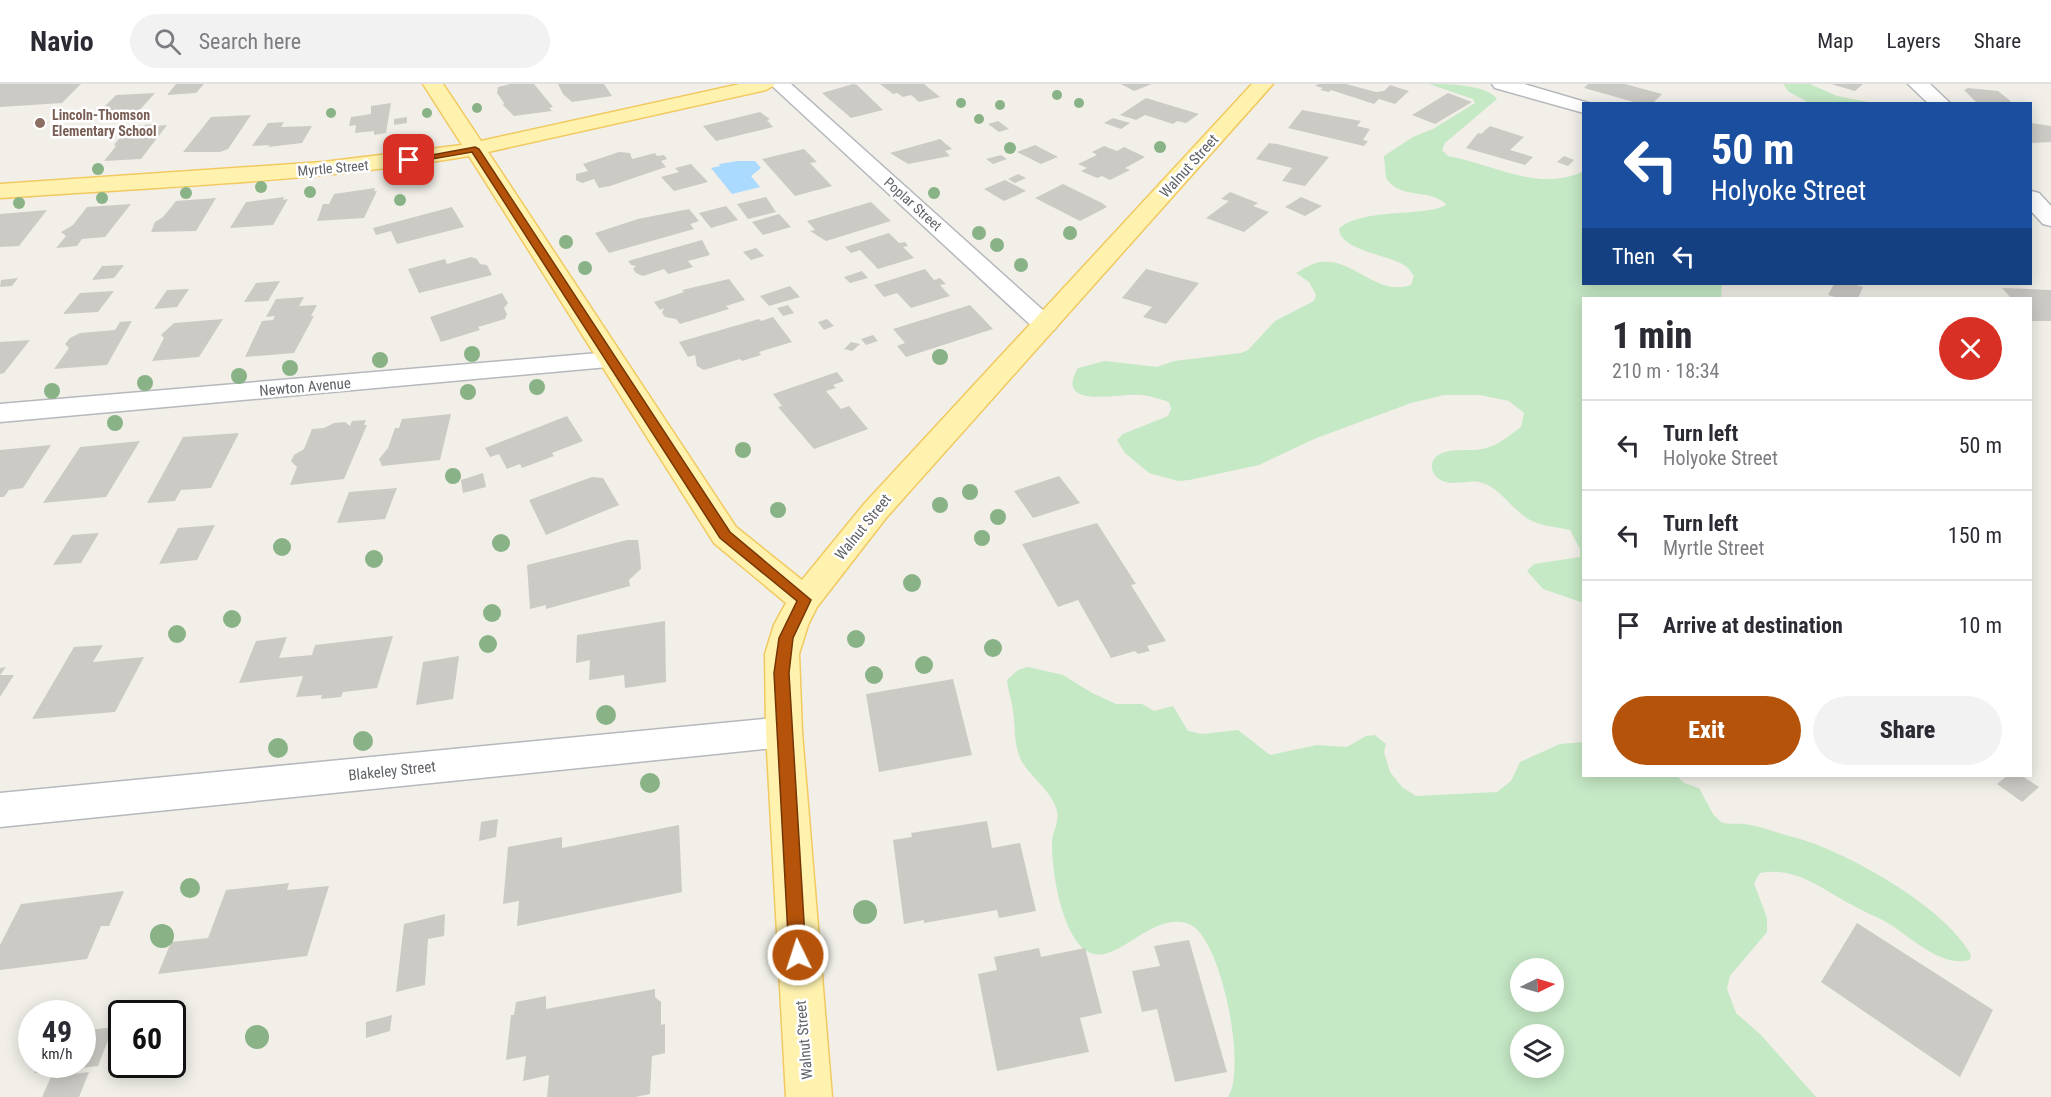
<!DOCTYPE html>
<meta charset="utf-8">
<style>
body{margin:0;font-family:"Roboto Condensed",sans-serif;background:#f2f2f3;color:#2b2b33;height:100vh;display:flex;flex-direction:column;font-size:22px;white-space:nowrap}
*{box-sizing:border-box;margin:0}
p{font-size:20px;color:#7c7c81}
.icon{flex:none;width:33px;height:33px;fill:none;stroke:currentColor;stroke-width:2;stroke-linecap:round;stroke-linejoin:round}
.map{position:relative;flex:1;overflow:hidden}
.details{position:absolute;left:1582px;top:213px;width:450px;height:480px;display:flex;flex-direction:column;background:#fff;border-radius:0px;box-shadow:0 3px 15px #0003}
.details>*{flex:none}
.guide{position:absolute;left:1582px;top:18px;width:450px;height:183px;border-radius:0px;box-shadow:0 3px 15px #0003;background:#1a4fa0;color:#fff;overflow:hidden}
.needle{width:39px;rotate:85deg}
.tools{position:absolute;left:1510px;top:874px;display:grid;gap:12px}
.tools a{display:grid;place-items:center;width:54px;height:54px;border-radius:50%;background:#fff;box-shadow:0 3px 15px #0003;font-size:30px}
.speed{position:absolute;left:18px;top:916px;display:flex;gap:12px;font-size:30px;font-weight:700;text-align:center}
.speed>*{display:grid;place-content:center;width:78px;height:78px;border-radius:50%;background:#fff;box-shadow:0 3px 15px #0003;line-height:1}
.speed small{font-size:15px;font-weight:400}
.speed .limit{border:3px solid #111;border-radius:9px;background:#fff;color:#111}
.pin{position:absolute;display:grid;place-items:center;width:51px;height:51px;color:#fff;margin:-26px;border-radius:12px;box-shadow:0 3px 9px #0006}
.me{position:absolute;width:66px;margin:-33px;rotate:356deg;stroke-linejoin:round;filter:drop-shadow(0 0 4px #0008)}
.turn{display:flex;align-items:center;gap:21px;height:126px;padding:0 30px;font-size:27px}
.turn .icon{width:78px;height:78px;stroke-width:2.5}
.turn b{display:block;font-size:42px;line-height:51px}
.then{display:flex;align-items:center;height:57px;padding:0 30px;background:#0003;gap:12px;font-size:22px}
.round{display:grid;place-items:center;flex:none;width:63px;height:63px;border-radius:32px;background:#f2f2f3}
.headline{display:flex;align-items:center;justify-content:space-between;height:102px;padding:0 30px}
h1{font-size:36px;font-weight:800;line-height:45px}
.primary-button{display:flex;gap:12px;margin-top:auto;padding:12px 30px}
.primary-button a{flex:1;height:69px;border-radius:36px;background:#b45309;color:#fff;font-size:24px;font-weight:800;line-height:69px;text-align:center}
.primary-button a+a{background:#f2f2f3;color:#2b2b33}
ul{padding:0;list-style:none}
li{display:flex;align-items:center;gap:18px;height:90px;padding:0 30px;border-top:2px solid #e1e1e2}
li div{flex:1}
li b{display:block;font-size:22px}
li em{font-style:normal}
header{display:flex;align-items:center;gap:36px;box-sizing:border-box;height:84px;padding:0 30px;background:#fff;border-bottom:2px solid #e1e1e2}
header strong{font-size:28px}
nav{display:flex;gap:33px;margin-inline-start:auto;font-size:21px}
.search{width:420px;height:54px;background:#f2f2f3;display:flex;align-items:center;gap:15px;box-sizing:border-box;padding:0 21px;border-radius:33px;color:#7c7c81;font-size:22px}
.map>svg:first-child{display:block}
.green{fill:#c5e8c5;fill-rule:evenodd}
.water{fill:#aadaff}
.building{fill:#cccac5}
.lines{fill:none;stroke-linecap:round;stroke-linejoin:round}
.minor-casing{stroke:#b5b8bc;stroke-width:3}
.major-casing{stroke:#f2c960;stroke-width:3}
.minor{fill:#fff;fill-rule:evenodd}
.major{fill:#fff2af;fill-rule:evenodd}
.tree{fill:#89b387}
.route{fill:#b45309;stroke:#753606;stroke-width:1.5}
.education-dot{fill:#8d6e63;stroke:#fff;stroke-width:2}
.labels{text-anchor:middle;dominant-baseline:central;stroke-width:5;stroke-linejoin:round;paint-order:stroke}
.far-education-label{font-size:14px;font-weight:bold;fill:#785e54;stroke:#fff;text-anchor:start}
.far-street-label{font-size:14px;fill:#5f6368;stroke:#fff}
.street-label{font-size:15px;fill:#5f6368;stroke:#fff}
</style>
<header>
<strong>Navio</strong>
<div class="search"><svg class="icon" aria-label="search" viewBox="0 0 24 24"><circle cx="10" cy="10" r="6"/><path d="M15 15l6 6"/></svg>Search here</div>
<nav><a>Map</a><a>Layers</a><a>Share</a></nav>
</header>
<div class="map">
<svg width="2051" height="1013" viewBox="0 0 2051 1013">
<rect width="100%" height="100%" fill="#f1efe8"/>
<path class="green" d="M1429,0C1447,0 1486,0 1497,15L1445,59L1442,66L1448,72C1492,80 1540,109 1584,87V200H1722L1721,214H1584V519L1543,505L1527,487L1534,480L1580,473V465L1570,446C1557,443 1541,442 1530,436C1511,426 1500,402 1479,398C1466,396 1451,403 1439,395C1431,390 1429,378 1437,372C1451,362 1471,369 1486,364C1499,361 1511,350 1521,343L1524,329L1509,317L1480,311H1444L1411,319L1314,355L1259,381L1189,396L1178,397L1149,389L1125,369L1117,356L1123,350L1168,332L1171,325L1169,318C1160,315 1150,312 1141,311C1120,309 1053,326 1078,284L1105,277L1157,283L1174,277L1241,269L1248,266L1275,237L1314,217L1316,211L1309,198L1296,189C1304,185 1313,178 1322,178C1355,175 1377,213 1411,201L1414,192C1411,188 1408,183 1404,181C1388,171 1340,166 1339,145C1360,123 1435,133 1446,120C1429,104 1400,116 1386,94L1384,72L1413,53L1433,45L1475,19L1473,15Z
M1783,0H1810L1837,12L1873,19H1806V17L1789,8Z
M1028,583L1063,591L1092,609L1116,620H1142L1154,627L1173,622L1188,647L1202,650L1238,646L1270,671L1317,661L1347,663L1366,652L1375,651L1386,660L1384,668L1390,688L1402,703L1416,712L1497,708L1511,697L1520,678L1560,660L1584,658V692H1677L1684,699L1699,704L1713,730L1721,738C1729,741 1735,739 1744,740C1760,742 1777,749 1793,753C1844,766 1946,823 1971,871L1970,876C1941,883 1914,856 1891,841C1879,833 1866,829 1854,822C1823,806 1797,782 1760,789L1754,799L1767,834V848L1730,892L1727,905L1736,929L1761,951L1816,1013H1228C1247,986 1222,853 1189,840C1147,824 1108,898 1078,859C1060,836 1052,788 1052,759C1052,747 1061,737 1056,724C1050,705 1030,693 1021,676C1013,659 1016,645 1013,627C1012,616 1008,607 1007,596L1018,586ZM1521,885H1554V918H1521ZM1521,951H1554V984H1521Z"/>
<path class="water" d="M738,77H755L761,84L751,92L760,103L732,110L711,84L720,82L719,80Z"/>
<path class="building" d="M0,0H81L62,19L0,23Z
M176,0H204L196,9L167,11Z
M510,0H534L553,23L549,24L552,27L514,32L503,21L504,19L497,9L498,3Z
M558,0H604L612,12L572,18L563,10Z
M853,0L857,1L883,26L851,34L822,9Z
M880,0H924L940,13L919,18L911,11L903,13L897,9L893,10Z
M1121,0H1152L1134,7Z
M1318,0H1346L1376,8L1384,7L1390,1L1409,7L1395,20L1379,15L1374,20L1331,6L1329,8L1320,6L1323,4L1315,2Z
M1588,0H1625L1662,10L1652,20H1641L1584,4Z
M1831,0H1863L1855,7Z
M1968,4L1998,7L2014,20H1978L1964,6Z
M155,9L137,29L103,31L108,25H102L116,11Z
M1448,9L1472,18L1435,40L1412,31Z
M1146,14L1199,30L1186,39L1177,37L1173,40L1145,31L1136,36L1120,31Z
M391,19L386,49L374,51V47L355,49L356,41L349,42L351,33L371,30V22Z
M1302,26L1361,37L1357,42L1370,45L1363,56L1368,57L1364,62L1288,44Z
M760,28L770,35L767,36L773,43L716,57L703,42Z
M251,31L228,65L220,68H183L211,33Z
M407,33V39L394,41V35Z
M1113,34L1130,39L1121,45L1104,39Z
M998,37L1009,45L999,48L988,40Z
M284,38L281,43L312,42L302,59L268,63L270,61L252,62L268,39Z
M159,39L156,42L167,41L141,75L104,77L116,62L114,61L117,57L132,43Z
M2031,39L2051,42V58L2031,59Z
M1490,42L1524,53L1510,66L1533,73L1525,81L1466,64L1478,49L1481,50Z
M940,55L952,65L945,67L950,72L908,80L890,69Z
M1269,59L1277,60L1329,73L1305,102L1282,97L1292,84L1256,75Z
M1035,61L1058,73L1041,80L1017,68Z
M1104,62L1117,67L1124,63L1145,73L1125,84L1130,86L1110,96L1102,92L1097,94L1081,87L1087,84L1078,80L1097,71L1092,68Z
M804,65L817,78L810,79L832,102L795,112L762,75Z
M619,68L630,69L632,75L655,69L657,72L664,71L667,75L661,77L666,83L610,102L599,104L594,95L582,99L576,96V90L588,87L583,80Z
M1001,71L1007,75L993,80L986,75Z
M1564,72L1574,76L1568,82L1557,78Z
M691,80L708,98L674,107L661,93L679,88L675,84Z
M1018,90L1026,94L1015,99L1008,95Z
M1005,96L1026,107L1004,117L984,105Z
M1063,100L1102,119L1107,123L1080,137L1035,114Z
M375,104L374,107H377L364,134L317,137L323,120H329L334,110Z
M1230,108L1258,119L1253,122L1269,128L1244,148L1206,134L1229,117L1221,115Z
M284,113L283,116L288,115L273,141L230,144L246,118Z
M766,113L776,128L748,135L737,120Z
M1301,113L1322,122L1305,132L1285,123Z
M216,114L196,147L151,148L155,138L163,133L176,117Z
M871,118L891,137L826,157L810,147L815,146L807,137Z
M131,120L105,153L82,155L77,162L56,164L66,152L61,148L73,141L87,123Z
M726,122L738,136L711,144L699,129Z
M452,123L464,143L397,160L391,147L376,151L373,144Z
M689,125L699,137L690,140L694,145L609,169L595,149L638,135Z
M47,126L19,162L0,163V130Z
M779,130L791,143L763,151L752,138Z
M889,149L899,159L905,158L908,162L903,163L914,174L878,185L860,166L851,169L845,163Z
M702,156L710,171L688,177L693,183L668,190L664,185L643,192L636,189L633,185L636,182L631,181L628,177Z
M756,164L764,172L751,176L743,168Z
M471,173L477,175L480,180L487,181L492,191L419,209L408,185L445,175L447,180Z
M124,181L114,194L92,196L102,182Z
M925,185L934,196L940,194L946,200L940,201L950,212L911,224L897,209L884,213L874,201Z
M1146,185L1199,199L1166,240L1143,233L1152,223L1122,214Z
M862,187L868,194L850,199L844,193Z
M18,194L12,202L0,203L1,196Z
M729,195L745,216L726,222L729,225L680,240L676,235L665,233L662,229L664,224L660,226L654,218L684,208L682,206Z
M280,197L268,217L244,218L256,199Z
M1834,200H1853L1863,203L1858,214H1838L1828,211Z
M790,202L800,213L769,222L760,212Z
M2002,204L2051,206V237H2032L2031,214H2011Z
M189,205L177,223L154,225L167,206Z
M114,207L98,228L63,230L80,209Z
M502,209L508,219L504,224L507,230L505,235L478,243L480,246L441,258L430,233Z
M304,213L299,222L317,221L311,232H314L294,269L245,273L262,237L273,236L275,232L266,233L276,215Z
M788,221L794,229L783,232L777,224Z
M970,221L993,245L906,273L897,262L905,259L893,245Z
M773,233L792,258L759,268L761,271L742,277L740,275L704,286L697,282L695,271L688,273L679,258L759,235L761,237Z
M223,235L199,273L152,277L164,254L161,251L174,239Z
M827,235L834,242L824,246L818,238Z
M132,237L107,281L54,285L69,264L65,260L70,254L80,249L115,246L120,238Z
M873,251L878,257L866,261L861,255Z
M30,256L4,289L0,290V258Z
M851,258L860,260L852,267L844,265Z
M837,288L844,297L833,301L836,304L826,307L841,325L849,322L868,345L814,365L778,323L782,322L773,310Z
M451,330L440,376L382,382L379,375L388,364L395,344H399L402,335Z
M567,332L583,357L552,369L554,372L522,384L520,380L507,385L499,370L490,373L485,364Z
M366,336L364,341H367L344,395L290,401L297,383L291,377L294,371L304,365L312,345L324,344L334,339L345,338L350,342L352,337Z
M239,349L211,404L181,406L175,417L147,419L183,353Z
M140,357L106,413L43,419L80,363Z
M51,361L23,404L9,406L4,413H0V366Z
M483,389L486,403L463,409L461,396Z
M1059,392L1080,419L1033,434L1014,407Z
M592,393L603,394L619,421L546,451L529,416Z
M397,404L385,435L337,439L349,408Z
M1097,439L1136,500L1131,501L1166,557L1147,562L1150,567L1138,570L1135,567L1111,574L1078,516L1058,523L1022,460Z
M215,441L197,476L159,480L178,444Z
M99,449L81,479L53,481L72,451Z
M627,456H638L640,471L641,485L629,496L630,502L546,525V521L530,525L527,481Z
M665,537L666,598L625,604L624,591L589,596L590,576L576,579L577,551Z
M393,552L377,604L343,608L341,613L321,615L322,611L296,613L303,592L239,599L256,557L287,553L279,574L312,571L315,561Z
M103,561L93,578L144,573L115,628L32,635L74,563Z
M459,572L453,615L416,621L423,578Z
M6,583L0,591H14L0,613V584Z
M953,595L972,671L879,688L866,610Z
M2007,692H2022L2039,703L2022,718L1997,700Z
M498,735L496,753L479,757L481,738Z
M987,737L992,764L1020,759L1036,827L999,834L997,826L924,839V836L904,840L893,756L912,753L911,749Z
M679,741L682,808L517,842L519,817L503,820L508,763L562,753V764Z
M289,799L287,806L329,802L307,872L158,890L171,858L208,854L226,806Z
M124,807L109,842H101L87,875L0,886V861L21,820Z
M445,830L444,852L428,855L425,901L396,908L404,840Z
M1857,839L1993,926L1960,993L1821,898Z
M1189,856L1227,988L1175,998L1157,925L1142,928L1132,887L1160,882L1154,862Z
M1039,864L1041,873L1085,864L1102,929L1080,934L1089,968L997,987L978,890L997,886L994,873Z
M655,905V913L661,918V941L665,940V969L652,972L650,1010L635,1013H547L549,991L523,997L526,972L506,976L511,931H514L516,918L546,912V925Z
M392,931L390,947L366,954V938Z
M113,943L98,982L34,989L38,981H82V947Z
M89,988L79,1013H42L51,993Z"/>
<g class="lines">
<defs>
<path id="minor" d="M770,0H791L1054,236L1058,241L1054,246L1045,249L1036,246Z
M1492,0H1524L1592,20H1584V29L1495,4Z
M1908,0H1930L1951,20H1929Z
M2031,107L2039,109L2051,122V142L2043,140L2031,127Z
M610,268L619,270L623,276L619,282L0,338V320Z
M784,633L797,637L802,648L797,659L784,663L0,743V709Z"/>
<path id="major" d="M423,0H443L481,57L740,0H776L766,6L488,68L736,443L802,496L864,420L1252,0H1273L886,434L817,523L808,541L799,570L802,648L832,1013H786L766,648L765,570L774,541L786,519L714,459L469,72C314,98 156,103 0,114V100L323,78L462,61Z"/>
</defs>
<use href="#minor" class="minor-casing"/>
<use href="#major" class="major-casing"/>
<use href="#minor" class="minor"/>
<use href="#major" class="major"/>
</g>
<g class="tree">
<circle cx="1057" cy="11" r="5"/>
<circle cx="961" cy="19" r="5"/>
<circle cx="1079" cy="19" r="5"/>
<circle cx="1000" cy="21" r="5"/>
<circle cx="477" cy="24" r="5"/>
<circle cx="331" cy="29" r="5"/>
<circle cx="427" cy="29" r="5"/>
<circle cx="979" cy="35" r="5"/>
<circle cx="1160" cy="63" r="6"/>
<circle cx="1010" cy="64" r="6"/>
<circle cx="98" cy="85" r="6"/>
<circle cx="393" cy="95" r="6"/>
<circle cx="261" cy="103" r="6"/>
<circle cx="310" cy="108" r="6"/>
<circle cx="186" cy="109" r="6"/>
<circle cx="934" cy="109" r="6"/>
<circle cx="102" cy="114" r="6"/>
<circle cx="400" cy="116" r="6"/>
<circle cx="19" cy="119" r="6"/>
<circle cx="979" cy="149" r="7"/>
<circle cx="1070" cy="149" r="7"/>
<circle cx="566" cy="158" r="7"/>
<circle cx="997" cy="161" r="7"/>
<circle cx="1021" cy="181" r="7"/>
<circle cx="585" cy="184" r="7"/>
<circle cx="472" cy="270" r="8"/>
<circle cx="940" cy="273" r="8"/>
<circle cx="380" cy="276" r="8"/>
<circle cx="290" cy="284" r="8"/>
<circle cx="239" cy="292" r="8"/>
<circle cx="145" cy="299" r="8"/>
<circle cx="537" cy="303" r="8"/>
<circle cx="52" cy="307" r="8"/>
<circle cx="468" cy="308" r="8"/>
<circle cx="115" cy="339" r="8"/>
<circle cx="743" cy="366" r="8"/>
<circle cx="453" cy="392" r="8"/>
<circle cx="970" cy="408" r="8"/>
<circle cx="940" cy="421" r="8"/>
<circle cx="778" cy="426" r="8"/>
<circle cx="998" cy="433" r="8"/>
<circle cx="982" cy="454" r="8"/>
<circle cx="501" cy="459" r="9"/>
<circle cx="282" cy="463" r="9"/>
<circle cx="374" cy="475" r="9"/>
<circle cx="912" cy="499" r="9"/>
<circle cx="492" cy="529" r="9"/>
<circle cx="232" cy="535" r="9"/>
<circle cx="177" cy="550" r="9"/>
<circle cx="856" cy="555" r="9"/>
<circle cx="488" cy="560" r="9"/>
<circle cx="993" cy="564" r="9"/>
<circle cx="924" cy="581" r="9"/>
<circle cx="874" cy="591" r="9"/>
<circle cx="606" cy="631" r="10"/>
<circle cx="363" cy="657" r="10"/>
<circle cx="278" cy="664" r="10"/>
<circle cx="650" cy="699" r="10"/>
<circle cx="190" cy="804" r="10"/>
<circle cx="865" cy="828" r="12"/>
<circle cx="162" cy="852" r="12"/>
<circle cx="257" cy="953" r="12"/>
</g>
<path class="route" d="M475,63L479,65L730,448L811,516L793,554L789,589L806,871L804,877L798,880L791,877L789,871L774,589L779,554L797,517L720,454L472,68L409,79L405,76Z"/>
<circle class="education-dot" cx="40" cy="39" r="6"/>
<g class="labels">
<g class="far-education-label">
<text x="52" y="31">Lincoln-Thomson<tspan x="52" dy="16">Elementary School</tspan></text>
</g>
<g class="far-street-label">
<text transform="translate(333 84) rotate(-5)">Myrtle Street</text>
<text transform="translate(913 120) rotate(42)">Poplar Street</text>
</g>
<g class="street-label">
<text transform="translate(1189 82) rotate(-48)">Walnut Street</text>
<text transform="translate(305 303) rotate(-5)">Newton Avenue</text>
<text transform="translate(863 443) rotate(-51)">Walnut Street</text>
<text transform="translate(392 687) rotate(-6)">Blakeley Street</text>
<text transform="translate(804 956) rotate(-95)">Walnut Street</text>
</g>
</g>
</svg>
<div class="tools">
<a><svg class="needle" viewBox="-14 -14 28 28"><path d="M0-13l5 13h-10z" fill="#e53935"/><path d="M0 13l5-13h-10z" fill="#7c7c81"/></svg></a>
<a><svg class="icon" aria-label="layers" viewBox="0 0 24 24"><path d="M12 4l9 5-9 5-9-5zM3 14l9 5 9-5"/></svg></a>
</div>
<div class="speed"><div>49<small>km/h</small></div><div class="limit">60</div></div>
<div class="pin" style="left:409px;top:76px;background:#d93025"><svg class="icon" aria-label="arrive" viewBox="0 0 24 24"><path d="M6 21V4h12l-3 4 3 4H6"/></svg></div>
<svg class="me" style="left:798px;top:871px" viewBox="-20 -20 40 40"><circle r="17" fill="#b45309" stroke="#fff" stroke-width="3"/><path d="M0-11L8 9 0 5-8 9z" fill="#fff"/></svg>
<div class="guide">
<div class="turn"><svg class="icon" aria-label="left" viewBox="0 0 24 24"><path d="M17 20v-9H6M10 6l-5 5 5 5"/></svg><div><b>50 m</b>Holyoke Street</div></div>
<div class="then">Then<svg class="icon" aria-label="left" viewBox="0 0 24 24"><path d="M17 20v-9H6M10 6l-5 5 5 5"/></svg></div>
</div>
<section class="details">
<div class="headline"><div><h1>1 min</h1><p>210 m · 18:34</p></div><a class="round" style="background:#d93025;color:#fff"><svg class="icon" aria-label="close" viewBox="0 0 24 24"><path d="M6 6l12 12M18 6L6 18"/></svg></a></div>
<ul>
<li><svg class="icon" aria-label="left" viewBox="0 0 24 24"><path d="M17 20v-9H6M10 6l-5 5 5 5"/></svg><div><b>Turn left</b><p>Holyoke Street</p></div><em>50 m</em></li>
<li><svg class="icon" aria-label="left" viewBox="0 0 24 24"><path d="M17 20v-9H6M10 6l-5 5 5 5"/></svg><div><b>Turn left</b><p>Myrtle Street</p></div><em>150 m</em></li>
<li><svg class="icon" aria-label="arrive" viewBox="0 0 24 24"><path d="M6 21V4h12l-3 4 3 4H6"/></svg><div><b>Arrive at destination</b></div><em>10 m</em></li>
</ul>
<div class="primary-button"><a>Exit</a><a>Share</a></div>
</section>
</div>
